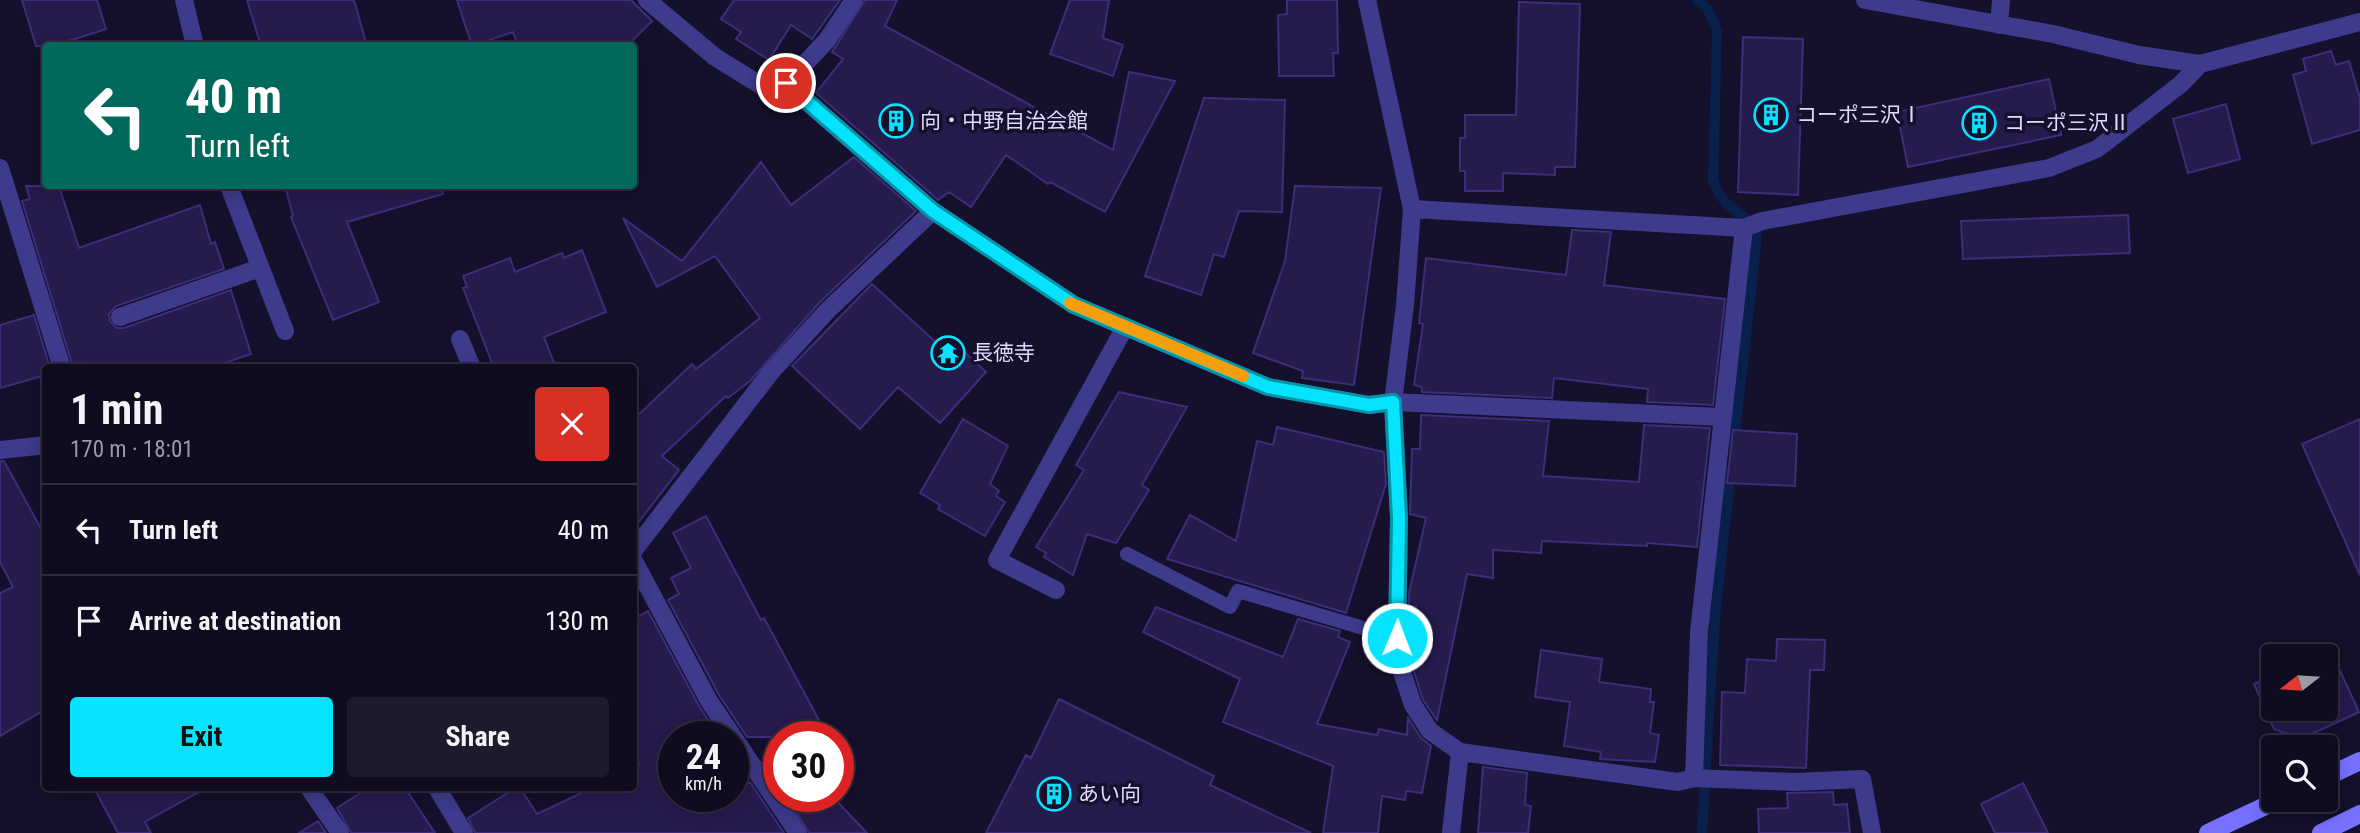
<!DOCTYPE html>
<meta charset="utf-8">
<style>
body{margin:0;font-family:"Roboto Condensed","Noto Sans JP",sans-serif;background:#1e1a2d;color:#f1f3f6;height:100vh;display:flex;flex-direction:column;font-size:26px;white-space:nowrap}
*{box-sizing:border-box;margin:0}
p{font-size:23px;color:#9c9ba5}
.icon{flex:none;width:38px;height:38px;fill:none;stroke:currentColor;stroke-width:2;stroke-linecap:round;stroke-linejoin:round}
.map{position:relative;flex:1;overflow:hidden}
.sheet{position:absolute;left:42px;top:364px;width:595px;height:427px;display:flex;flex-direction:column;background:#100c20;border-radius:7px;box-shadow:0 4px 18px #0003,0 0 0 2px #302c3e}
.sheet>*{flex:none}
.guide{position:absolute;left:42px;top:42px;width:595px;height:147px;border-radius:7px;box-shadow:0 4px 18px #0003,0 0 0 2px #302c3e;background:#00695c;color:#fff;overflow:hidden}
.needle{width:46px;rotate:253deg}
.buttons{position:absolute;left:2261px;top:644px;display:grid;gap:14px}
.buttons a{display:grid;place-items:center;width:77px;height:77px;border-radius:7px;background:#100c20;box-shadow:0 4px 18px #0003,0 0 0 2px #302c3e;font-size:35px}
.speed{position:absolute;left:658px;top:721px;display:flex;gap:14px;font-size:35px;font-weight:700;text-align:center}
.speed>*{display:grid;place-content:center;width:91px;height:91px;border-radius:50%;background:#100c20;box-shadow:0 4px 18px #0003,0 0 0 2px #302c3e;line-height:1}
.speed small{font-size:18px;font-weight:400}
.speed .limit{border:10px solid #d22;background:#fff;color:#111}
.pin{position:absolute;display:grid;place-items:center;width:60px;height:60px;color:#fff;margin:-30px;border:4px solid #fff;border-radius:50%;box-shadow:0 2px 7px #0007}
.me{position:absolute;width:77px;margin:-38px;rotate:1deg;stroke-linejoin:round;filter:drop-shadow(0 0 5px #0008)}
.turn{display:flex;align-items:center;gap:24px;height:147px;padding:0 28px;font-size:32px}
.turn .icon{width:91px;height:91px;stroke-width:2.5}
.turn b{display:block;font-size:49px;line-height:60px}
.round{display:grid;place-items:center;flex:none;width:74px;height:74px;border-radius:7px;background:#1e1a2d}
.overview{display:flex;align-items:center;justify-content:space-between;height:119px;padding:0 28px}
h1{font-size:42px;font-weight:700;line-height:52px}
.action{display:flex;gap:14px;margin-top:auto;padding:14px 28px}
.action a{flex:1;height:80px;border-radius:7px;background:#06e3ff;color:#111;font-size:28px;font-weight:700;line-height:80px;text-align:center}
.action a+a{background:#1e1a2d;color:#f1f3f6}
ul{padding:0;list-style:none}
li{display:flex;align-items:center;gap:21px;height:91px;padding:0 28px;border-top:2px solid #302c3e}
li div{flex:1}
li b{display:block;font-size:26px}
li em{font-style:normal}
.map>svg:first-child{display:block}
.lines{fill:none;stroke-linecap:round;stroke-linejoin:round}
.stream{stroke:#09204c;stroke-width:10}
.building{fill:#261b4d;stroke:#3d2d7a;stroke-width:2}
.service{stroke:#3e3a8c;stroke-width:14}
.minor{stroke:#3e3a8c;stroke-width:18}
.secondary{stroke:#7771ff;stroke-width:18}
.route-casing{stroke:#0494a6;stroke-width:18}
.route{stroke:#06e3ff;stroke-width:12}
.slow{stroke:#f59e0b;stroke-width:12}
.labels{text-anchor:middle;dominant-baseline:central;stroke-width:7;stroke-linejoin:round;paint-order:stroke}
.poi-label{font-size:21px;fill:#dfdaff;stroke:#15102b;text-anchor:start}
</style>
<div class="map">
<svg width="2360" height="833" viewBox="0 0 2360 833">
<rect width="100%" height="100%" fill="#15102b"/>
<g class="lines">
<path class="stream" d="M1697,0L1708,9L1717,30L1713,180C1725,216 1748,208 1757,237L1734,442
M1702,833L1715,618L1731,469"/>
</g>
<path class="building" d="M22,0H97L106,29L53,46H36Z
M247,0H354L367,46H261Z
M457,0H631L652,21L627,46H518L513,32L472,46Z
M734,0H840L812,39L791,25L769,60L736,39L741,32L721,19Z
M865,0H897L885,26L1113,150L1129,72L1175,81L1105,212L1050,182L1048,184L1006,155L971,207L949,192L938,200L816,93L843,59L832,52Z
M1070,0H1109L1103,38L1123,45L1113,76L1050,54Z
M1287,0H1337L1338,53H1333L1334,76H1279L1278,15L1287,14Z
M1519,2L1580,4L1575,167H1555V175L1503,173V191H1465V171H1460V138H1465V115H1516Z
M1743,37L1803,39L1798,195L1738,192Z
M2331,51L2336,65L2349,61L2360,98V130L2312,144L2293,75L2306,71L2303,59Z
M2049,79L2061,135L1908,167L1897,112Z
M1204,98L1285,100L1282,212L1239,211L1224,257L1214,254L1201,295L1145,276Z
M2226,104L2240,159L2188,173L2173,119Z
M854,157L916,211L820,302L750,381L728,398L726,396L662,456L679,470L634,528V419L692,364L696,369L760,318L715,256L657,287L623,218L682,261L761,162L791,205Z
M26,186H59L79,248L200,205L211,244L215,242L224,269L116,306L109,314L110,321L117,328H124L231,290L251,354L209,368H86L84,363L73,367L22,201L30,199Z
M285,186H442L443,194L347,222L379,302L333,320L291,217L293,216Z
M1295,186L1381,188L1354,385L1302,378L1303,371L1253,353L1285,261Z
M2128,215L2130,253L1963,259L1961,221Z
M1572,230L1611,232L1604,285L1725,299L1713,405L1647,402L1648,389L1554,378L1552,398L1422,392V387L1414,385L1423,324L1419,323L1426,258L1566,275Z
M582,250L606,312L544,337L556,368H494L463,288L467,287L463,276L510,258L515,272L562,253L564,258Z
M872,284L951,356L959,347L986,372L940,423L898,387L860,429L792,366Z
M34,315L50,368H46V375L0,388V325Z
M1119,392L1187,407L1142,485L1149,490L1116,543L1087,534L1073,575L1044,557L1046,553L1036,547L1084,470L1076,465Z
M1421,415L1549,421L1543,476L1639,482L1644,425L1710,428L1697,547L1647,543V546L1542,541L1541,553L1493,550V578L1467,574L1437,720L1423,700L1412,665L1416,606H1409V593L1426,518L1410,514L1412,449H1420Z
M963,419L1008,446L990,484L999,491L996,496L1005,502L985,536L938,509L940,505L920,493Z
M2360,419V575L2302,444Z
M1277,427L1384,452L1386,484L1346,613L1167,559L1190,515L1236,541L1257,441L1273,445Z
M1733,430L1797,434L1795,486L1727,483Z
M0,461H4L46,538V709L0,736V593L13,587L0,562Z
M706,516L761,620L764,618L828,737H747L719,695L668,600L679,594L671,578L691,568L673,533Z
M1156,607L1283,657L1298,619L1340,631L1338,637L1350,642L1317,724L1377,735L1379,729L1407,735L1408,718L1421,738L1431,746L1422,793L1406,791L1405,800L1382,796L1378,833H1323L1333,766L1223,722L1240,679L1143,632Z
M648,611L699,706L719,737H674V796H733V792L750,782L784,833H475L468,818L515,788H520L537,814L592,788H634V767L639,764L634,755V619Z
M1777,639L1825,640L1824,670H1810L1806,768L1720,765L1722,692L1745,693L1747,659L1776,661Z
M1541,650L1602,659L1599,682L1651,689L1650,702H1654L1650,733L1659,735L1655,762L1600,759L1601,752L1564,746L1570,702L1535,697Z
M2331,651L2359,712L2301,739L2274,729L2254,684L2273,676V709H2326V656H2319Z
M1059,699L1214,776L1210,785L1311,833H986L1026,755L1031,758Z
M1483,767L1527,773L1525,805L1531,806L1528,833H1478Z
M2023,783L2048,833H1995L1981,804Z
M94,788H206L145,822L151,833H118Z
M368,788H405L435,833H351L337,808Z
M1833,792L1834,805L1847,804L1850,833H1759L1758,809L1788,808L1787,793Z
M787,796H832L867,833H809Z
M318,821L326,833H299Z"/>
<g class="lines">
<path class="service" d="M1127,554L1230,607L1238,591L1397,638"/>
<path class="minor" d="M184,0L195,46
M647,0L715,57L762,86L786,84L933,211L1074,305L1268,387L1369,405L1393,402L1722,417
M1367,0L1412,209L1405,305L1393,402L1399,518L1397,638L1400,666L1413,705L1430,731L1460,752L1678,782L1694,778L1699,632L1744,228
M1865,0L2053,34L2139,55L2200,64L2360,22
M1999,25L2001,0
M786,84L827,40L854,0
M0,168L62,368
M229,186L285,331
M1412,209L1744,228L1762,221L2049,168L2097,149L2181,84L2200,64
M120,317L260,268
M460,339L472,368
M0,450L46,445
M634,550L771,372L828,310L933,211
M634,561L709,701L798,833
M1056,590L997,560L1125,327
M1694,778L1795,782L1862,779L1872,833
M309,788L340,833
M437,788L464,833
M1451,833L1460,752"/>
<path class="secondary" d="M2326,777L2360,761
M2208,833L2278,800
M2321,833L2360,814"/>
</g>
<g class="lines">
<defs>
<path id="route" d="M786,83L933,211L1074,305L1268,387L1369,405L1393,402L1399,518L1397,638"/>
</defs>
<use href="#route" class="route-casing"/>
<use href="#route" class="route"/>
<path class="slow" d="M1070,303L1243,376"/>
</g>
<defs>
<symbol id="building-ring" viewBox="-11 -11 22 22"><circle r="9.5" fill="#15102b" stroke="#06e3ff" stroke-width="1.5"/><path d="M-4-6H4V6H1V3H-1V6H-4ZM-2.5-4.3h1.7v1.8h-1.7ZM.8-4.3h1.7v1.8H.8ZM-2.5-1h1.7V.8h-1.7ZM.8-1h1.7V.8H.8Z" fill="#06e3ff"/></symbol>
<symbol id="temple-ring" viewBox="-11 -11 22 22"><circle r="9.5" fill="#15102b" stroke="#06e3ff" stroke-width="1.5"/><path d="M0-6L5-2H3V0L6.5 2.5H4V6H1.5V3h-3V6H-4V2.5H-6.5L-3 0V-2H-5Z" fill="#06e3ff"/></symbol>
</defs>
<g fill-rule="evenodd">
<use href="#building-ring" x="1752" y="96" width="38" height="38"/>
<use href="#building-ring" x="877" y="102" width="38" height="38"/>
<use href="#building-ring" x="1960" y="104" width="38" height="38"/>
<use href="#temple-ring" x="929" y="334" width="38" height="38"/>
<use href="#building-ring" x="1035" y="775" width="38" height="38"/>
</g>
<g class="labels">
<g class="poi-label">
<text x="1796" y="115">コーポ三沢Ⅰ</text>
<text x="920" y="121">向・中野自治会館</text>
<text x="2004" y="123">コーポ三沢Ⅱ</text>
<text x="972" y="353">長徳寺</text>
<text x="1078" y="794">あい向</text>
</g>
</g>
</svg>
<div class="buttons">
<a><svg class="needle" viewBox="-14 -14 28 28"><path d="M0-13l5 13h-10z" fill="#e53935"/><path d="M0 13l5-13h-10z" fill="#9c9ba5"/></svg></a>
<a><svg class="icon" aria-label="search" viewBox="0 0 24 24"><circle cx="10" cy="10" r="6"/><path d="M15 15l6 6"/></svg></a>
</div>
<div class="speed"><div>24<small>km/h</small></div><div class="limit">30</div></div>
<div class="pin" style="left:786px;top:83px;background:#d93025"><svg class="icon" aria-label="arrive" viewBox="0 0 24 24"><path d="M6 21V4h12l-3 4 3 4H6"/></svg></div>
<svg class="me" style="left:1397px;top:638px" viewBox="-20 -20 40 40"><circle r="17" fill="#06e3ff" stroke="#fff" stroke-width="3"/><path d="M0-11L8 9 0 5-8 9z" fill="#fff"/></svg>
<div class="guide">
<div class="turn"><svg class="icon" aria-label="left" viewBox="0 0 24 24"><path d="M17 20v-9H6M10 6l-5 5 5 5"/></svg><div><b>40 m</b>Turn left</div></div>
</div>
<section class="sheet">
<div class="overview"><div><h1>1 min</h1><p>170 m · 18:01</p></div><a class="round" style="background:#d93025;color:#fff"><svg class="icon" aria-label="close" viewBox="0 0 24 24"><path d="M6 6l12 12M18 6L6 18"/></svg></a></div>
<ul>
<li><svg class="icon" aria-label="left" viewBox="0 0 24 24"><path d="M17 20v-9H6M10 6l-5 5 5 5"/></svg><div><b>Turn left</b></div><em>40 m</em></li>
<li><svg class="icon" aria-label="arrive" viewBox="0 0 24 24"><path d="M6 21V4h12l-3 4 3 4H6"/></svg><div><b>Arrive at destination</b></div><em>130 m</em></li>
</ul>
<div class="action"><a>Exit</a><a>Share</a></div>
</section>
</div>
